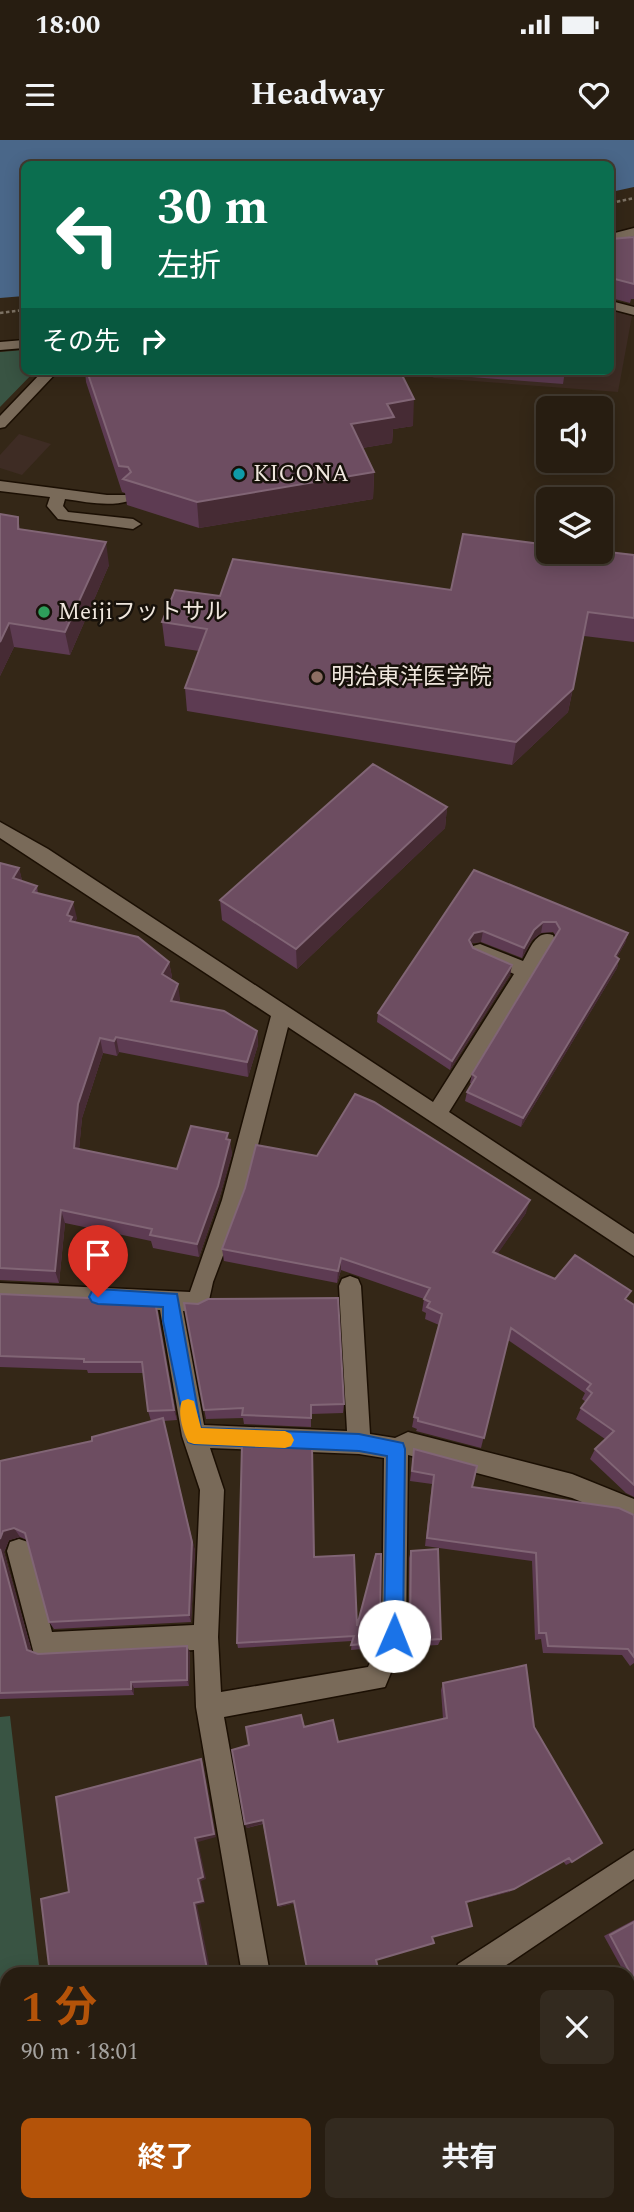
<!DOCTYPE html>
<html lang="ja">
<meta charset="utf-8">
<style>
body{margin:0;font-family:Spectral,"Noto Sans JP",serif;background:#332a1f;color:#f1f3f6;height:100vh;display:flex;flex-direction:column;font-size:26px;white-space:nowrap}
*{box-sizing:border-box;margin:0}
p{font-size:23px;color:#a4a29f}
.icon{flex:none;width:38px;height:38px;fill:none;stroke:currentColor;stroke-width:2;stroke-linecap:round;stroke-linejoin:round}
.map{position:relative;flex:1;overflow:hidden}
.panel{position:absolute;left:0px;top:1827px;width:635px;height:245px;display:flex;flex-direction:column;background:#271d11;border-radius:21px 21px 0 0;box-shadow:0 4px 18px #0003,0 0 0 2px #433b31}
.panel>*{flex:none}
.top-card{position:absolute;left:21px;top:21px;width:593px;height:214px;border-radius:10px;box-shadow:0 4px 18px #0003,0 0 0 2px #433b31;background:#0b6e4f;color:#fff;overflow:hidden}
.buttons{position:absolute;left:536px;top:256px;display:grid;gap:14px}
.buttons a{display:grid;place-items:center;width:77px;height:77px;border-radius:10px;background:#271d11;box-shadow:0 4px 18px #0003,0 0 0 2px #433b31;font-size:35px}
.pin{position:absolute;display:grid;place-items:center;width:60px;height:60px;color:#fff;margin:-72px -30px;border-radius:50% 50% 50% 0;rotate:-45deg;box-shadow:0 0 7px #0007}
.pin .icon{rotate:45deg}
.me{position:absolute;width:77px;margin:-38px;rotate:1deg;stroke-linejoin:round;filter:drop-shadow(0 0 5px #0008)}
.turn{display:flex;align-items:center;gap:24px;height:147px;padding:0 21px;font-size:32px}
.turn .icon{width:91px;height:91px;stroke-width:2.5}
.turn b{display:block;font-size:49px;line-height:60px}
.then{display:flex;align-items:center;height:66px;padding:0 21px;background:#0003;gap:14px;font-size:26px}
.round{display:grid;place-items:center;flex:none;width:74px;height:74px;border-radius:10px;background:#332a1f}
.summary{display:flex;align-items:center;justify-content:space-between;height:119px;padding:0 21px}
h1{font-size:42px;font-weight:700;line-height:52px;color:#b45309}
.primary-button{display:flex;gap:14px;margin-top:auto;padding:14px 21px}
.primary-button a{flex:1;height:80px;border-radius:10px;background:#b45309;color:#fff;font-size:28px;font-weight:700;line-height:80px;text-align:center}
.primary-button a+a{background:#332a1f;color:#f1f3f6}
.status{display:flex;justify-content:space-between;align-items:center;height:49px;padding:0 35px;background:#271d11;direction:ltr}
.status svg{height:19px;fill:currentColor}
header{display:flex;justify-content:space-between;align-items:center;height:91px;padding:0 21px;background:#271d11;font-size:32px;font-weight:700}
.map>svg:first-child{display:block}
.industrial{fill:#3e2c24}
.green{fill:#395443}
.water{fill:#4a6789}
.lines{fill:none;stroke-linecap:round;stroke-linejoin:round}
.minor-casing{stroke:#1b0f03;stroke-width:3}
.path{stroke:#7d7264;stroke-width:2.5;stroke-dasharray:3.5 2.5;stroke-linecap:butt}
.minor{fill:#796a59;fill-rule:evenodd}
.wall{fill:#5d3b52}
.shaded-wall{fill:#462b34}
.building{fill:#6d4d61;stroke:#816575;stroke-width:2}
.route{fill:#1a73e8;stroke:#114b97;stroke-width:2}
.slow{fill:#f59e0b}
.culture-dot{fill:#0f9aa8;stroke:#17110a;stroke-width:2.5}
.leisure-dot{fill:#2e9e5b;stroke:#17110a;stroke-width:2.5}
.education-dot{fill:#8d6e63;stroke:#17110a;stroke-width:2.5}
.labels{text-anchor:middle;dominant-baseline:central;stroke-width:5;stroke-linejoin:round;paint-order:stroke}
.far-poi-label{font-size:23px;fill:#efe6dd;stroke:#17110a;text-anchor:start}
</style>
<div class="status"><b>18:00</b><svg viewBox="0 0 49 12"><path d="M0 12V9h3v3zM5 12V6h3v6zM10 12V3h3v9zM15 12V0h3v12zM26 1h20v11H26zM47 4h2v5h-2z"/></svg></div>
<header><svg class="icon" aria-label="menu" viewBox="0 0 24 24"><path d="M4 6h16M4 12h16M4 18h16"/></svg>Headway<svg class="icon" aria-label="heart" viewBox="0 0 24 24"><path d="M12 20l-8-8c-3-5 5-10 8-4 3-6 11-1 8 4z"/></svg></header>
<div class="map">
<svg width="634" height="2072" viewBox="0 0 634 2072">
<rect width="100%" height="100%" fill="#342717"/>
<path class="industrial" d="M611,170L632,176L618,252L434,238L421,231H611Z
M19,294L51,304L22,335L0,328V315Z"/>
<path class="green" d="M24,210V231H35L0,267V212Z
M10,1576L40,1834H7V2065H80V2072H0V1577Z"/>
<path class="water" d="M0,0H634V47L611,52V24H24V156L0,158Z"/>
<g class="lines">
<defs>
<path id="minor" d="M634,88V96L611,102V94Z
M611,161L634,167V175L611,169Z
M24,200V208L0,210V202Z
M43,231H58L5,287L0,288V276Z
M0,341L107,355H129L132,358L129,361C108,367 87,362 65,359L63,366L68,372L133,379L141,384L133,389L58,379L47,366L50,357L0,351Z
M0,682L48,709L433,962L514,834L473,816L470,811L473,806L480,804L523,821C530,809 536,789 553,795L555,800L553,805L449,972L634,1094V1116L288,887L244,1060L213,1142L207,1169L199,1172L183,1171L204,1285L347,1291L339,1146L342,1139L350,1136L358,1139L361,1146L370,1294L395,1298L408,1292L572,1334L634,1359V1383L572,1358L408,1315L406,1496L385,1547L224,1577L270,1834H242L196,1567L194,1510L43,1518L34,1514L7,1411L10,1402L19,1399L28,1402L52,1492L194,1485L200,1350L182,1296L160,1170L0,1163V1143L190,1152L222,1060L271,876L0,698ZM210,1308L359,1314L384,1318L382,1496L368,1527L221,1552L218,1497L224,1350Z
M634,1710V1739L493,1834H454L458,1824Z
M287,2065H317L318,2072H288Z"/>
</defs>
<use href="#minor" class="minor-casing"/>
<path class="path" d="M611,63L634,58
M0,173L24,170"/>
<use href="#minor" class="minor"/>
</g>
<path class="wall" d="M634,97V159H631L630,163L611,158V99Z
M85,231H400L413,286L393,289L392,303L362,308L374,332L373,359L199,388L127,365L125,353L122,352L86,242Z
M432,231H565L563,244L432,234Z
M0,374L18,377L20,390L109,425L70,515L14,507L0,536Z
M634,415V502L584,496L568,572L512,625L187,571L185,548L199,511L165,506L162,482L220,456L451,450Z
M447,667L445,688L297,829L222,780L220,760Z
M0,723L19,728L22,741L37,746L38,754L77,778L75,782L169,822L172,837L170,839L180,859L179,862L257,891L258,905L248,937L119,912L117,916L103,913L82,978L79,1009L177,1029L229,999L232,1014L219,1059L199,1117L153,1108L151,1101L65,1083L59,1143L0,1140Z
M474,730L628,793L625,803L617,817L619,819L617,828L521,987L465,961L467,952L472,944L470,943L472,934L556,796L553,792L541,793L532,800L522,818L481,802L472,803V804L473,808L512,825L510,835L450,930L377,882L378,873Z
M526,1073L497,1114L555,1139L627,1160L634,1165V1357L626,1353L590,1319L595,1309L605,1299L576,1279L581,1268L586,1262L582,1259L585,1253L508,1200L481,1308L416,1291L417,1289L412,1287L414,1277L439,1185L425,1179L426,1173L422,1171L424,1159L341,1130L337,1143L224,1121L222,1109Z
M0,1154L155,1161L177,1280L163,1281L195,1411L191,1482L54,1489L49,1482L27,1400L20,1397L9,1400L4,1412L32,1512L38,1514L187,1506L190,1513L189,1546L134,1548V1555L0,1559V1321L92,1301L151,1281L148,1271L143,1233H88L87,1230L0,1227Z
M184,1163L344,1264L343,1273L311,1274V1287L244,1284L243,1278L206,1279Z
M414,1309L472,1347L634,1375V1523L630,1526L622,1515L543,1513L541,1499L535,1500L532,1421L425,1406L432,1344L410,1341Z
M411,1411L441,1499L438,1505L404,1507L409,1494V1418Z
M314,1417L357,1486L379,1495L374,1508L351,1510L352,1501L238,1508L237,1503Z
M443,1543L534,1587L572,1722L566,1725L563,1721L509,1752L466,1763H295L279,1767L263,1684L247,1688L245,1684L249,1605L304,1587L338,1602L443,1579L441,1550Z
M634,1780V1852L628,1841V1834H625L604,1796Z
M634,1958V2068L623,2072H435L451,2065H628V1960Z
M52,2065H169V2069L263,2072H48V2068Z"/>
<path class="shaded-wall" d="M414,259L413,286L393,289L392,303L350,310L351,284L387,264Z
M374,332L373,359L199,388L197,362Z
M106,402L109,425L70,515L65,492Z
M588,472L568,572L512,625L516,602Z
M9,483L14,507L0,536V502Z
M447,667L445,688L297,829L296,809Z
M19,728L23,744L13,738Z
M73,762L77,778L74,785L76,793L67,775Z
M543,782L541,793L532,800L522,818L524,808L534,790Z
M483,791L481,802L472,803L468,810L469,800L474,793Z
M628,793L625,803L612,826L615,816Z
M619,819L617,828L521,987L523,978Z
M169,822L172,837L165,850L162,834Z
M512,825L510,835L450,930L452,921Z
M178,844L180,859L173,876L171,861Z
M257,891L258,905L248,937L247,922Z
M116,897L119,912L117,916L114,901Z
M100,898L103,913L82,978L78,1021L74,1008L78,964Z
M228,993L229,1004L230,1000L232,1014L219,1059L199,1117L197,1104Z
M530,1060L526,1073L490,1125L493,1112Z
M61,1070L65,1083L59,1143L55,1131Z
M341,1118V1130L337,1143L338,1131Z
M155,1161L158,1173L177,1280L174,1270Z
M163,1278L195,1411L191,1482L189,1475Z
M14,1388L20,1397L9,1400L4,1412L33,1516L27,1510L0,1409V1399L3,1391Z
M187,1506L190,1513L189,1546L187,1540Z
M131,1542L134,1548V1555L131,1549Z
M201,1619L203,1623L216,1697L198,1702L206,1739L201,1741L205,1763L197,1765L211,1834H208L194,1763L198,1739L195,1698Z
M263,1680L264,1683L247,1688L245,1684Z
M514,1749L509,1752L462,1764L466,1762Z
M294,1761L295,1763L279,1767L278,1765Z
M166,2065H169V2069L167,2072H166Z"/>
<path class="building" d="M634,97V144L611,138V99Z
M87,231H400L414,259L387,264L394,277L351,284L374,332L197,362L123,339L131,332L128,327L119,326Z
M0,374L18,377V389L106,402L65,492L9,483L0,502Z
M463,394L548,405V411H600L634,415V478L588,472L573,549L516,602L185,548L207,489L162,482L175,450L220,456L233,419L451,450Z
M373,624L447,667L296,809L220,760Z
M0,723L19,728L13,738L37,746L33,752L73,762L67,775L72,777L70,781L138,797L169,822L162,834L178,844L171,861L224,871L257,891L247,922L116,897L114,901L100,898L78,964L74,1008L177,1029L191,986L228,993L226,999L230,1000L218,1046L197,1104L150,1095L152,1089L61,1070L55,1131L0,1128Z
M474,730L628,793L615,816L619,819L523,978L467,952L476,937L472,934L560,789L556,782H543L534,790L524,808L483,791L474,793L469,800L473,808L512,825L452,921L378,873Z
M355,954L374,962L530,1060L493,1112L555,1139L575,1115L631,1151L625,1159L634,1165V1345L595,1309L614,1291L581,1268L592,1253L587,1249L591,1244L511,1188L484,1298L418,1281V1278L414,1277L442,1174L427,1167L430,1162L424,1159L430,1148L341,1118L338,1131L222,1109L245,1048L256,1005L317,1016Z
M0,1154L155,1161L174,1270L148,1271L142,1222H84V1219L0,1216Z
M338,1158L344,1264L311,1265V1278L242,1275L243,1268L204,1270L184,1163L198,1164L208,1159Z
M163,1278L192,1402L189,1475L49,1482L25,1393L14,1388L3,1391L0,1399V1321L92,1301V1297Z
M242,1305L312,1307L314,1417L354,1415L357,1486L376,1414H381L380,1490L374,1503L351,1505L354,1496L237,1503Z
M414,1309L477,1326L472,1347L619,1368L634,1375V1517L628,1509L548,1506L546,1493H539L536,1413L427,1398L434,1335L412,1331Z
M0,1409L27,1510L38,1514L187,1506V1540L131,1542V1549L0,1553Z
M438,1409L441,1499L406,1501L410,1490L411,1411Z
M526,1525L534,1587L602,1703L572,1722L569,1718L514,1749L466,1762L472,1786L432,1797L434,1803L376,1820L378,1828L353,1834H308L294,1761L278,1765L263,1680L245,1684L232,1610L249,1605L246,1587L301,1575L304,1587L333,1580L338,1602L447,1578L443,1543Z
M201,1619L214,1694L195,1698L203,1737L198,1739L203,1761L194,1763L208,1834H50L41,1759L69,1752L56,1657Z
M634,1782V1840L610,1795Z
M634,1964V2068L623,2072H450L466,2065H628V1965L629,1966Z
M83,2065H166V2072H48V2068L83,2070Z
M321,2065H396L397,2072H322Z"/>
<path class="route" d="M98,1149L177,1154L201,1288L359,1294L403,1303L405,1309L403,1496L400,1503L394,1506L387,1503L384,1496L387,1316L359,1311L194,1304L188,1302L163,1181V1167L98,1164L92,1162L89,1157L92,1151Z"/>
<path class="slow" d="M188,1259L194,1261L201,1288L285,1291L291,1294L294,1300L291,1306L285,1308L194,1304L188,1302C183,1291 177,1272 182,1261Z"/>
<circle class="culture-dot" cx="239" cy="334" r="7"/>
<circle class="leisure-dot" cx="44" cy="472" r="7"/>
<circle class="education-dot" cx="317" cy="537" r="7"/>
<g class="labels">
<g class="far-poi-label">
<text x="253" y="334">KICONA</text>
<text x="58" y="472">Meijiフットサル</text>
<text x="331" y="537">明治東洋医学院</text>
</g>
</g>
</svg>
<div class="buttons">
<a><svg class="icon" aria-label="sound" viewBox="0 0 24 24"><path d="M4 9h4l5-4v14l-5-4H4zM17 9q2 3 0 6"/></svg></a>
<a><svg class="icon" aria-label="layers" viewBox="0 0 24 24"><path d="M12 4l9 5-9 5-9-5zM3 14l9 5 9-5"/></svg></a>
</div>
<div class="pin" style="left:98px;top:1157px;background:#d93025"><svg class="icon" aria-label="arrive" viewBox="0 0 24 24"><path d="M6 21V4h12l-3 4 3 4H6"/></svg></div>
<svg class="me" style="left:394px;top:1496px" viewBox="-20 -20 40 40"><circle r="19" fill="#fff"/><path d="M0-13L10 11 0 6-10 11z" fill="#1a73e8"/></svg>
<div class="top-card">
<div class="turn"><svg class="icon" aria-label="left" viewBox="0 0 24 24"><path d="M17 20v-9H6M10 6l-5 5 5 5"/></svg><div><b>30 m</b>左折</div></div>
<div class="then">その先<svg class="icon" aria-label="right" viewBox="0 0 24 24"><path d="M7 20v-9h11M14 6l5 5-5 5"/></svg></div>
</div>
<section class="panel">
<div class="summary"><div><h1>1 分</h1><p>90 m · 18:01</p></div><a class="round"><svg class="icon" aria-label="close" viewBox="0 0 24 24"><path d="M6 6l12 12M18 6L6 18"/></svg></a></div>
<div class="primary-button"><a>終了</a><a>共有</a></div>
</section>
</div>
